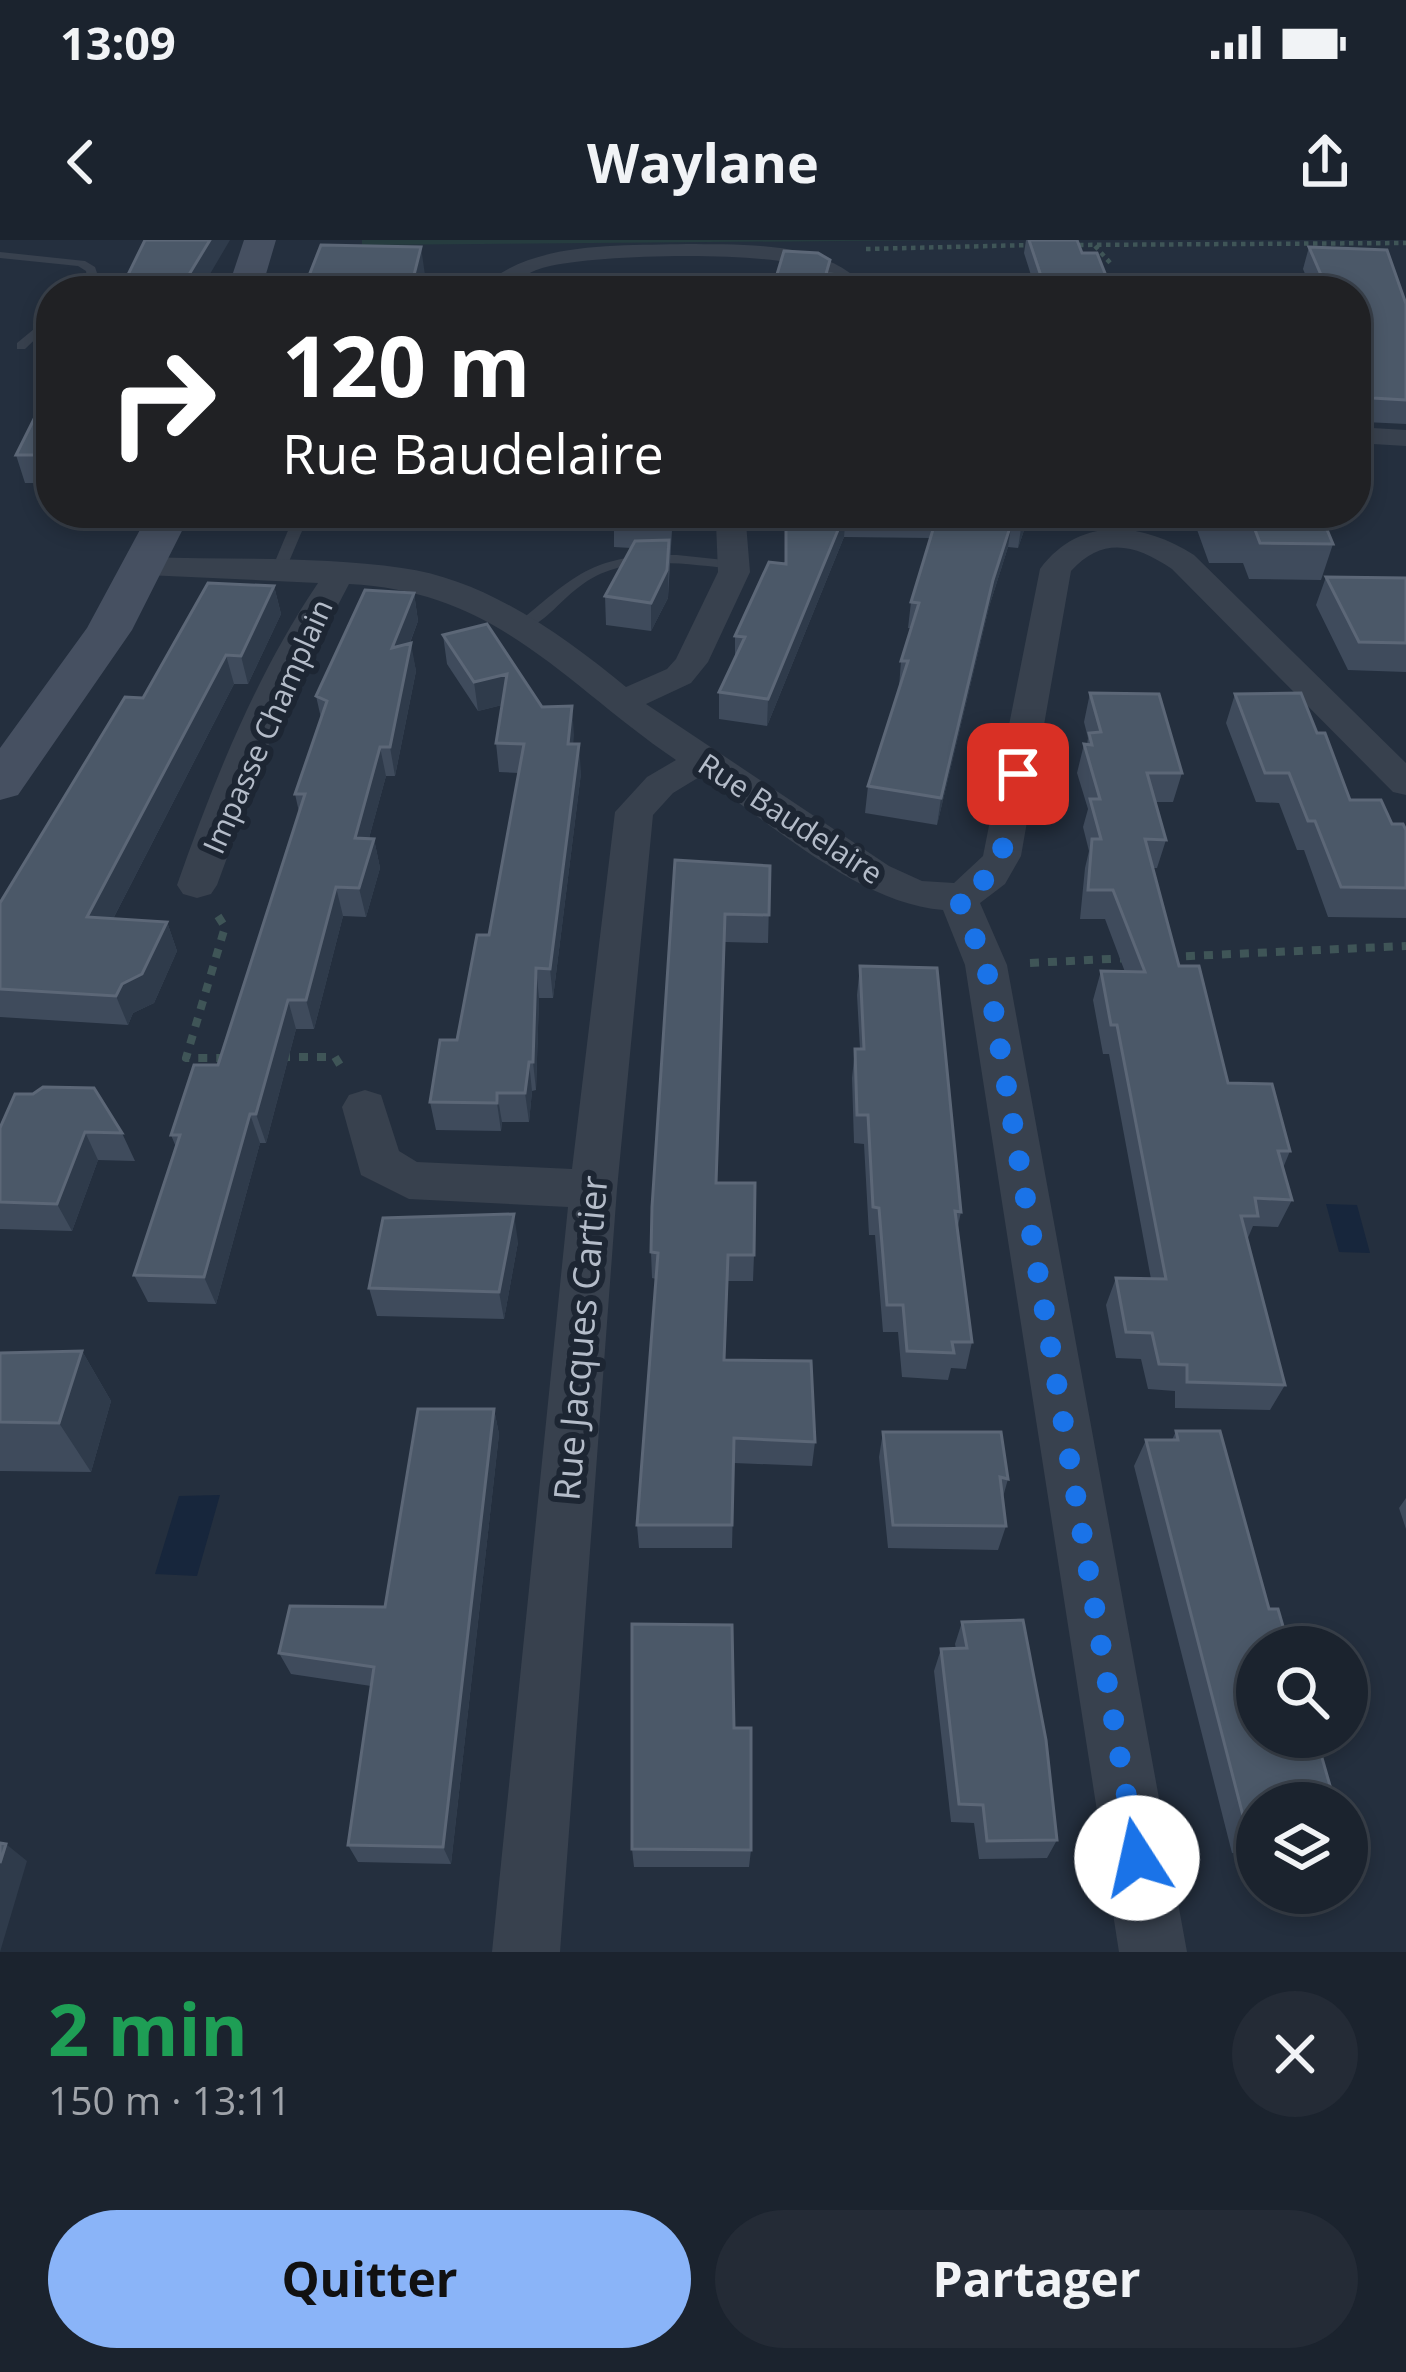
<!DOCTYPE html>
<html lang="fr">
<meta charset="utf-8">
<style>
body{margin:0;font-family:"Open Sans",sans-serif;background:#242b36;color:#f1f3f6;height:100vh;display:flex;flex-direction:column;font-size:45px;white-space:nowrap}
*{box-sizing:border-box;margin:0}
p{font-size:39px;color:#a0a4aa}
.icon{flex:none;width:66px;height:66px;fill:none;stroke:currentColor;stroke-width:2;stroke-linecap:round;stroke-linejoin:round}
.map{position:relative;height:1712px;overflow:hidden}
.side{display:flex;flex-direction:column;background:#1b232e;flex:1}
.side>*{flex:none}
.top-card{position:absolute;left:36px;top:36px;width:1335px;height:252px;border-radius:48px;box-shadow:0 6px 18px #0003,0 0 0 3px #39404a;background:#202124;color:#fff;overflow:hidden}
.fabs{position:absolute;left:1236px;top:1386px;display:grid;gap:24px}
.fabs a{display:grid;place-items:center;width:132px;height:132px;border-radius:50%;background:#1b232e;box-shadow:0 6px 18px #0003,0 0 0 3px #39404a;font-size:60px}
.pin{position:absolute;display:grid;place-items:center;width:102px;height:102px;color:#fff;margin:-51px;border-radius:24px;box-shadow:0 6px 18px #0006}
.me{position:absolute;width:132px;margin:-66px;rotate:350deg;stroke-linejoin:round;filter:drop-shadow(0 0 9px #0008)}
.turn{display:flex;align-items:center;gap:42px;height:252px;padding:0 48px;font-size:54px}
.turn .icon{width:156px;height:156px;stroke-width:2.5}
.turn b{display:block;font-size:84px;line-height:102px}
.round{display:grid;place-items:center;flex:none;width:126px;height:126px;border-radius:63px;background:#242b36}
.summary{display:flex;align-items:center;justify-content:space-between;height:204px;padding:0 48px}
h1{font-size:72px;font-weight:700;line-height:90px;color:#1e9e55}
.action{display:flex;gap:24px;margin-top:auto;padding:24px 48px}
.action a{flex:1;height:138px;border-radius:72px;background:#8ab4f8;color:#111;font-size:48px;font-weight:700;line-height:138px;text-align:center}
.action a+a{background:#242b36;color:#f1f3f6}
.status{display:flex;justify-content:space-between;align-items:center;height:84px;padding:0 60px;background:#1b232e;direction:ltr}
.status svg{height:33px;fill:currentColor}
header{display:flex;justify-content:space-between;align-items:center;height:156px;padding:0 48px;background:#1b232e;font-size:54px;font-weight:700}
.map>svg:first-child{display:block}
.green{fill:#263c3f}
.water{fill:#17263c}
.lines{fill:none;stroke-linecap:round;stroke-linejoin:round}
.path-far1{stroke:#3f5557;stroke-width:4.5;stroke-dasharray:4.5 4.5;stroke-linecap:butt}
.path{stroke:#3f5557;stroke-width:8;stroke-dasharray:9 9;stroke-linecap:butt}
.lane{fill:#38414e;fill-rule:evenodd}
.street{fill:#38414e;fill-rule:evenodd}
.secondary{fill:#465061;fill-rule:evenodd}
.wall{fill:#3f4b5c}
.shaded-wall{fill:#2f3b4b}
.building{fill:#4b5868;stroke:#5c6777;stroke-width:3}
.route{stroke:#1a73e8;stroke-width:21;stroke-dasharray:0 37.8}
.labels{text-anchor:middle;dominant-baseline:central;stroke-width:12;stroke-linejoin:round;paint-order:stroke}
.far-street-label{font-size:30px;fill:#b4bcc9;stroke:#1d2633}
.street-label{font-size:36px;fill:#b4bcc9;stroke:#1d2633}
</style>
<div class="status"><b>13:09</b><svg viewBox="0 0 49 12"><path d="M0 12V9h3v3zM5 12V6h3v6zM10 12V3h3v9zM15 12V0h3v12zM26 1h20v11H26zM47 4h2v5h-2z"/></svg></div>
<header><svg class="icon" aria-label="back" viewBox="0 0 24 24"><path d="M15 5l-7 7 7 7"/></svg>Waylane<svg class="icon" aria-label="share" viewBox="0 0 24 24"><path d="M12 15V3M7 8l5-5 5 5M5 13v7h14v-7"/></svg></header>
<div class="map">
<svg width="1406" height="1712" viewBox="0 0 1406 1712">
<rect width="100%" height="100%" fill="#242f3e"/>
<path class="green" d="M362,0H955L362,5Z"/>
<path class="water" d="M1326,964L1357,965L1370,1013L1339,1012Z
M220,1255L197,1336L155,1334L179,1256Z"/>
<g class="lines">
<path class="path-far1" d="M1070,5L1406,3
M1095,6L1113,26
M866,9L1031,5"/>
<path class="path" d="M218,676L225,687L186,818H230
M1168,717L1406,706
M1030,723L1129,718
M281,817H335L343,830"/>
<path class="lane" d="M0,12L85,21L95,27L99,39L87,51H74L87,38L86,31L78,26L0,18Z
M51,75V84L25,109H17V103Z
M309,273H330L305,284L285,331L273,334L271,331L292,281Z
M677,315L734,321L741,325L734,329C686,324 625,313 583,344C561,359 548,381 522,391L514,386C576,335 591,314 677,315Z"/>
<path class="street" d="M686,4C749,5 826,0 870,51H844C835,43 826,34 814,29C768,10 597,14 546,27C514,35 521,51 479,51C527,0 620,6 686,4Z
M1356,187L1406,190V206L1356,203Z
M731,274L746,283L750,332L708,422L691,443L646,464L889,626L922,641L954,643L983,616L1040,329C1080,275 1142,282 1194,315L1406,523V555L1393,552L1172,329C1135,304 1103,296 1071,331L1021,616L1005,644L980,663L1007,725L1187,1712H1119L965,725L943,670C860,664 769,582 701,536L673,553L653,575L617,949L560,1712H492L568,967L409,959L361,935L342,867L349,855L365,850L381,855L399,911L417,922L572,929L615,572L647,537L676,520C563,443 498,351 349,344L277,482L217,645L211,654L197,658L183,654L177,645C214,540 256,435 318,343L146,335L130,326L146,317C231,320 319,316 402,328C485,339 563,395 626,447L667,429L676,419L718,332L716,283Z"/>
<path class="secondary" d="M244,0H276L261,51H227Z
M149,273H191L132,390L18,555L0,560V508L87,388Z"/>
</g>
<path class="wall" d="M1026,0H1077L1082,13L1112,51H1036L1024,13Z
M1309,7L1406,64V184L1365,182L1356,159V51H1312L1303,29Z
M51,145V243H25L16,215Z
M614,273H673L668,358L651,391L606,385L605,356L631,308L614,307Z
M785,273H1030L1018,308L1008,307L989,367L937,585L865,573L868,546L899,447L901,421L911,388H908L911,362L931,298L844,297L767,486L719,479V452L735,419V396L785,324Z
M1191,273H1320L1333,304L1321,340L1249,339L1243,323H1209Z
M1326,337L1406,338V432L1348,430L1316,365Z
M274,346L281,374L248,444H234L113,679L167,682L177,711L154,763L133,773L128,785L0,777V663L143,458Z
M414,353L418,381L410,403L416,431L395,536H386L369,598L374,599L380,628L366,677L343,676L314,789H296L266,903H260L216,1064L148,1062L134,1035L176,907L171,895L218,825L299,572L295,554L321,478L316,456Z
M443,395L542,467L572,466L573,504L581,533L553,758H539L536,850L532,851L529,882H502L501,891L436,890L430,862L457,800L489,695L519,533L499,532L496,503L502,465L478,471L447,424Z
M1090,453L1182,533L1173,562H1155L1166,600L1157,628H1153L1179,726L1228,843L1290,911L1283,928L1292,960L1278,987L1253,986L1247,1000L1285,1145L1270,1170L1175,1168V1151L1148,1149L1141,1119L1116,1118L1106,1065L1116,1038L1151,1039L1109,814H1103L1093,760L1101,731L1125,732L1105,679H1080L1085,628L1089,611L1083,587L1088,569L1077,533L1084,504L1087,505L1088,498L1084,482Z
M1235,454L1317,493L1350,560L1406,590V678L1328,677L1304,610H1297L1279,563L1256,562L1226,483Z
M675,620L770,626L768,703L725,702L717,943L754,1015L753,1041H728L724,1120L815,1202L812,1226L734,1223L732,1308H639L637,1285L656,1039L652,1038L651,1012Z
M860,726L961,972L957,990L972,1102L966,1129L951,1128L948,1140L902,1137L898,1092H883L875,995H869L864,904L854,903L852,838L855,809H860L857,755Z
M0,888L122,893L135,921L98,920L72,991L0,989Z
M518,1002L504,1079L377,1076L369,1048Z
M82,1111L111,1161L91,1232L0,1231V1113Z
M494,1169L499,1194L451,1624L358,1622L348,1605L371,1446L291,1434L279,1413L385,1367Z
M1176,1191L1257,1563V1611L1232,1613L1134,1226L1146,1200H1172Z
M883,1192L1008,1239L1003,1257L1006,1286L998,1310L888,1308L879,1217Z
M1406,1258V1289L1399,1268Z
M962,1382L1057,1600L1047,1618L979,1619L974,1583L951,1582L934,1431L941,1409H956L955,1404Z
M632,1609L751,1610L749,1627H634Z"/>
<path class="shaded-wall" d="M210,0H230L200,51H179Z
M421,7L425,35L421,51H410Z
M846,273L844,297L767,486L768,459Z
M1025,273H1030L1018,308L1022,282Z
M1012,281L1008,307L989,367L937,585L941,558L993,340Z
M669,300L668,358L651,391V363Z
M274,346L281,374L248,444L241,416Z
M414,353L418,381L397,436L392,408Z
M411,403L416,431L395,536L390,507Z
M226,415L234,444L99,706L87,677Z
M507,434L510,463L478,471L474,442Z
M572,466L574,495L571,533L568,504Z
M579,504L581,533L553,758L550,729Z
M380,507L386,536L361,627L355,598Z
M374,599L380,628L366,677L359,648Z
M336,647L343,676L314,789L306,760Z
M167,682L177,711L154,763L133,773L128,785L116,756L122,744Z
M536,728L539,758L536,850L533,822Z
M288,760L296,789L266,903L256,874Z
M529,822L532,851L529,882L525,853Z
M497,853L502,882L501,891L497,863Z
M250,874L260,903L216,1064L204,1037Z
M85,892L98,920L72,991L57,964Z
M514,974L518,1002L504,1079L499,1052Z
M82,1111L111,1161L91,1232L59,1183Z
M494,1169L499,1194L451,1624L443,1607Z
M6,1604L27,1621L0,1712V1623Z"/>
<path class="building" d="M145,0H210L179,51H120Z
M1029,0H1077L1082,13H1097L1112,51H1046Z
M321,5L421,7L410,51H303Z
M1309,7L1387,10L1406,64V160L1373,158L1356,117V51H1328Z
M784,11L818,13L830,20L826,34L841,35L840,51H772Z
M641,47L640,51H589L590,50Z
M51,145V215H16Z
M614,273H671L670,286L613,282Z
M786,273H845L768,459L719,452L745,397L735,396L769,322L786,324Z
M938,273H1025L1022,282L1012,281L993,340L941,558L868,546L908,421H901L919,363L911,362Z
M1213,273H1320L1333,304L1260,303L1254,287H1219Z
M669,300L667,330L651,363L605,356L635,301Z
M1326,337L1406,338V403L1359,402Z
M208,343L274,346L241,416L226,415L87,677L167,682L142,734L122,744L116,756L0,749V663L125,457L143,458Z
M365,350L414,353L392,408L411,403L390,507H380L355,598L374,599L359,648L336,647L306,760H288L256,874H250L204,1037L134,1035L180,895H171L194,825H218L305,554H295L327,461L316,456Z
M487,384L542,467L572,466L568,504H579L550,729L536,728L533,822H529L525,853H497V863L430,862L440,800H457L477,695H489L524,504L496,503L507,434L474,442L443,395Z
M1090,453L1159,454L1182,533H1147L1166,600L1145,599L1179,726H1199L1228,843L1272,844L1290,911H1278L1292,960L1255,958L1258,976H1241L1285,1145L1187,1142V1125L1159,1124L1152,1093L1126,1092L1116,1038L1166,1039L1117,785H1111L1101,731L1145,732L1113,650H1088L1092,599H1101L1090,559H1100L1084,504L1092,505L1089,493L1101,492Z
M1301,453L1317,493H1325L1350,560H1381L1392,584H1403L1406,590V648L1341,647L1315,581H1308L1289,533H1265L1235,454Z
M675,620L770,626L769,675L725,674L716,943H755L754,1015H728L724,1120L811,1121L815,1202L734,1198L732,1285H637L658,1013L651,1012L652,967Z
M860,726L937,728L961,972L955,971L972,1102H952L954,1113L907,1111L903,1065H887L879,968L873,967L868,875H857L855,809H864Z
M43,847L94,848L122,893L85,892L57,964L0,962V888L15,854H33Z
M514,974L499,1052L369,1048L383,978Z
M82,1111L59,1183L0,1182V1113Z
M418,1169H494L443,1607L348,1605L374,1427L279,1413L290,1366L385,1367Z
M1176,1191H1220L1269,1369H1278L1289,1407H1257V1497H1316L1335,1563H1257V1595H1248L1146,1200H1178Z
M883,1192H1001L1008,1239L1000,1237L1006,1286L893,1285Z
M1023,1380L1046,1500L1057,1600L987,1601L983,1565L959,1564L941,1409L967,1408L962,1382Z
M632,1384L732,1385L734,1488H751V1610L632,1609Z
M0,1603L6,1604L0,1623Z"/>
<g class="lines">
<path class="route" d="M1018,534C1008,584 1009,635 958,658L986,725L1137,1618"/>
</g>
<g class="labels">
<g class="far-street-label">
<text transform="translate(267 486) rotate(-66)">Impasse Champlain</text>
<text transform="translate(791 578) rotate(33)">Rue Baudelaire</text>
</g>
<g class="street-label">
<text transform="translate(580 1098) rotate(-85)">Rue Jacques Cartier</text>
</g>
</g>
</svg>
<div class="fabs">
<a><svg class="icon" aria-label="search" viewBox="0 0 24 24"><circle cx="10" cy="10" r="6"/><path d="M15 15l6 6"/></svg></a>
<a><svg class="icon" aria-label="layers" viewBox="0 0 24 24"><path d="M12 4l9 5-9 5-9-5zM3 14l9 5 9-5"/></svg></a>
</div>
<div class="pin" style="left:1018px;top:534px;background:#d93025"><svg class="icon" aria-label="arrive" viewBox="0 0 24 24"><path d="M6 21V4h12l-3 4 3 4H6"/></svg></div>
<svg class="me" style="left:1137px;top:1618px" viewBox="-20 -20 40 40"><circle r="19" fill="#fff"/><path d="M0-13L10 11 0 6-10 11z" fill="#1a73e8"/></svg>
<div class="top-card">
<div class="turn"><svg class="icon" aria-label="right" viewBox="0 0 24 24"><path d="M7 20v-9h11M14 6l5 5-5 5"/></svg><div><b>120 m</b>Rue Baudelaire</div></div>
</div>
</div>
<section class="side">
<div class="summary"><div><h1>2 min</h1><p>150 m · 13:11</p></div><a class="round"><svg class="icon" aria-label="close" viewBox="0 0 24 24"><path d="M6 6l12 12M18 6L6 18"/></svg></a></div>
<div class="action"><a>Quitter</a><a>Partager</a></div>
</section>
